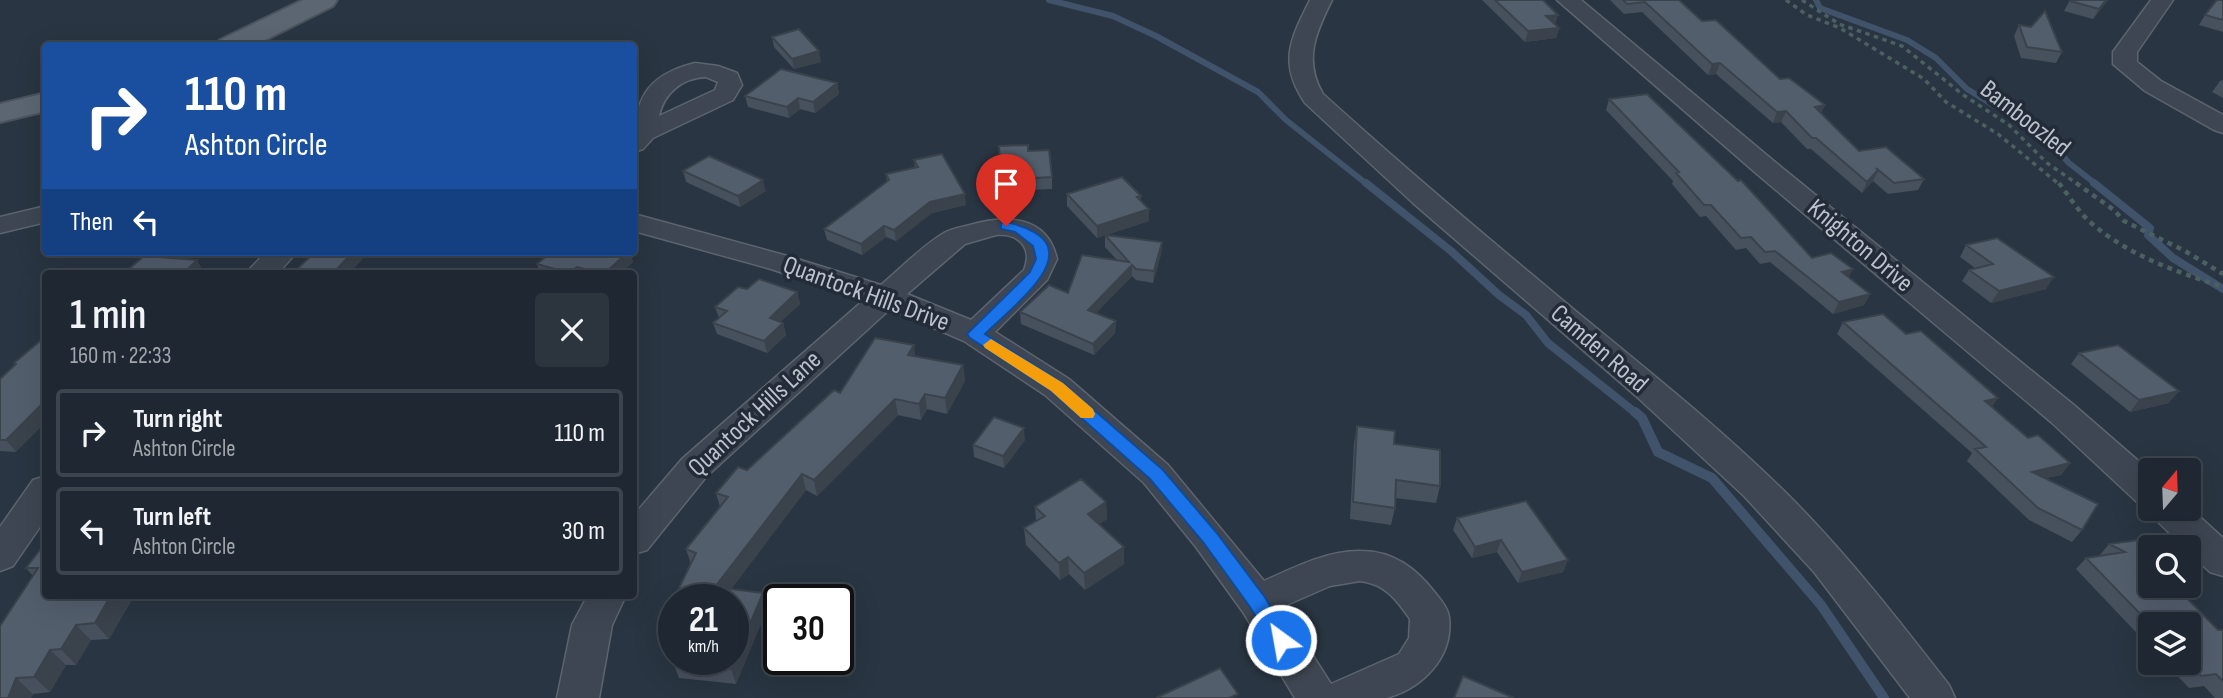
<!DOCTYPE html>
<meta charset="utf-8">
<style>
body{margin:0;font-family:"Sofia Sans Condensed",sans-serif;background:#2c343e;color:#f1f3f6;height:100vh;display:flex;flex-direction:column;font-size:26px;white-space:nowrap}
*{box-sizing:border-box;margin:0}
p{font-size:23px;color:#a1a6ac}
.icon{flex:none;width:38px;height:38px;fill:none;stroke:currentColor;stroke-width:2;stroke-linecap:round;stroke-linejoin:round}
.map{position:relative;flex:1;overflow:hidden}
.details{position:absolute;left:42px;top:270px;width:595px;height:329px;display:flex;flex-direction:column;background:#1f2832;border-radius:7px;box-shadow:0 7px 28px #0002,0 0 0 2px #3c444d}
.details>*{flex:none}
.banner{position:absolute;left:42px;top:42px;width:595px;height:214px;border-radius:7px;box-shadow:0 7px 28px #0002,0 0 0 2px #3c444d;background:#1a4fa0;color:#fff;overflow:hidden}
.needle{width:46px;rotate:19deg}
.fabs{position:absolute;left:2138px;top:458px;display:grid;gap:14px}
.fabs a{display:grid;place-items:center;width:63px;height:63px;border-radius:7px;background:#1f2832;box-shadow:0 7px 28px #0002,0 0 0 2px #3c444d;font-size:35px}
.speed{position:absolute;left:658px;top:584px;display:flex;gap:14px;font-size:35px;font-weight:700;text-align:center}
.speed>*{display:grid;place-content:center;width:91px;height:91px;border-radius:50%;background:#1f2832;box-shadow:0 7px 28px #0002,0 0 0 2px #3c444d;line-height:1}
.speed small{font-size:18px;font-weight:400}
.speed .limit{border:4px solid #111;border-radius:10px;background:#fff;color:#111}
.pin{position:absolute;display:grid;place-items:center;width:60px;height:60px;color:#fff;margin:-72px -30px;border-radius:50% 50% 50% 0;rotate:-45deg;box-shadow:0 0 7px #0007}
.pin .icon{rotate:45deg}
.me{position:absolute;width:77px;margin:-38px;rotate:328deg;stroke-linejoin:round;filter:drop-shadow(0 0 5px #0008)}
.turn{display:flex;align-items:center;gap:24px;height:147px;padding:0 28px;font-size:32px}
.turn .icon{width:91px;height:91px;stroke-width:2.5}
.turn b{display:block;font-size:49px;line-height:60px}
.then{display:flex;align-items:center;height:66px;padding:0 28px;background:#0003;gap:14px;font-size:26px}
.round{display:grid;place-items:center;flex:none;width:74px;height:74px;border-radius:7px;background:#2c343e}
.head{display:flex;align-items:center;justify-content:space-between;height:119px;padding:0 28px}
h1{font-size:42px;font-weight:600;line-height:52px}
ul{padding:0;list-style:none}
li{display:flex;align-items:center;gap:21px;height:88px;margin:0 14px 10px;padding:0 14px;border:4px solid #3c444d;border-radius:7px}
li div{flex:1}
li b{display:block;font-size:26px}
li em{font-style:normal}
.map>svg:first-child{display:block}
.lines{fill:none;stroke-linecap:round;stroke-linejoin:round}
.stream-far2{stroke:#40536a;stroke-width:6}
.stream-far1{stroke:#40536a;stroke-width:8}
.stream{stroke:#40536a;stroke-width:10}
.minor-casing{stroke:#5c646f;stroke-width:3}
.major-casing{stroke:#4a525e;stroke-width:4}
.path-far1{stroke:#4c6062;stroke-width:3.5;stroke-dasharray:4.5 4.5;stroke-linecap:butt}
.path{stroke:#4c6062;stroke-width:4.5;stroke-dasharray:5 5;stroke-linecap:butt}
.minor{fill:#3d4652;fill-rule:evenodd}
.major{fill:#5c6672;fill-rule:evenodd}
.wall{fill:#47515e}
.shaded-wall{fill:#3a424c}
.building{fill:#535e6d;stroke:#3a424c;stroke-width:2}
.route{fill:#1a73e8;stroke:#114b97;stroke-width:2}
.slow{fill:#f59e0b}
.labels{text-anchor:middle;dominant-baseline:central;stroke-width:7;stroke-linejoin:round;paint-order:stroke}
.street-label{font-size:26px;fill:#bbc2cc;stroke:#222b37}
</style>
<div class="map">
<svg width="2223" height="698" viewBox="0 0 2223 698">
<rect width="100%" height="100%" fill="#293542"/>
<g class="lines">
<path class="stream-far2" d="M1049,0L1113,16L1156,36L1258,92L1286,120L1368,185
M1816,0L1820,8L1907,40L1936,58L1967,89L2046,137L2069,163L2097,185"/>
<path class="stream-far1" d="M1366,183L1451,251L1499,295L1526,315L1548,343L1637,414
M2094,183L2150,228L2148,235L2173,258L2223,289"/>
<path class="stream" d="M1635,412L1642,418L1658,452L1712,478L1821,605L1884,698"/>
<defs>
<path id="minor" d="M1310,0H1332C1316,32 1303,60 1323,94C1408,171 1496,245 1584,318C1656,377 1730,436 1796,503C1851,559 1900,622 1949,685L1955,698H1910L1814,572L1744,496L1636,396L1413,203L1305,103C1278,63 1290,40 1310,0Z
M1557,0H1581L1775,162L2075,406L2151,472V506L2138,503L2051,422L1757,174Z
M2151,0H2173L2137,52V62L2161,81L2223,115V133L2214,130L2145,91L2113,64V52Z
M695,63L718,66L737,73L742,85L733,100L653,138L643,149L634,152C634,102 643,76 695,63ZM706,77L718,82L715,90L659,116C664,93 682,78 706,77Z
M46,206V222L0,233V217Z
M634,214L791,257L881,285C901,268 922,246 944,233C951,229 962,227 970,225C1006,215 1047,215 1057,259L1047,280L995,332L1069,379L1168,465L1264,581C1293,568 1328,550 1361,551C1394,551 1417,569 1436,594C1442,601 1448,609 1449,617C1454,657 1422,689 1386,698C1367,698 1317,698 1295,698L1243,612L1196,547L1144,483L1045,395L964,341L890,309L706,477L647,550L634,554V515L682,459L864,300L771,269L634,231ZM996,235C1019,233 1033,248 1024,270L971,320L907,294L965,244ZM1360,581C1385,584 1396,599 1410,619L1409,638L1399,654L1331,684L1282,607L1330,586Z
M266,252H297L278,273H246Z
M46,476V518L13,566L0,571V527L33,480Z
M2189,507L2223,538V576L2210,572L2189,552V548H2185L2155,519L2150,509H2189Z
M588,595H626L612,625L599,698H557L572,625Z"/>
<path id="major" d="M303,0H337L333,6L253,46H216L220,40Z
M46,93V111L0,122V104Z"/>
</defs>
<use href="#minor" class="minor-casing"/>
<use href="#major" class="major-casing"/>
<path class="path-far1" d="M1786,0L1807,15L1840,28L1924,79L1946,102L1998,134L2060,185
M1802,0L1839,24L1902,46L1962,94L2009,125L2047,163L2079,185"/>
<path class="path" d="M2059,183C2069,196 2078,211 2090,222C2129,256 2175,271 2223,287
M2076,183L2114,210L2124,221L2185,251L2223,274"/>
<use href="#minor" class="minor"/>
<use href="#major" class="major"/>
</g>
<path class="wall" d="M1482,0H1543L1555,25L1559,28L1556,38L1525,42Z
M1610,0H1679L1702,21L1780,79L1825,105L1821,113L1859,151L1924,179L1918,190L1888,194L1873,181L1862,193L1811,149H1807L1781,122L1773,123L1716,74L1708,75L1642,12L1624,14Z
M2070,0H2108L2093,19L2064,11Z
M2223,0V32L2199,25L2205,15Z
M2019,25L2062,52L2056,63L2021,58L2014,36Z
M772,37L821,62L794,69L774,47Z
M2223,80V98L2212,92L2220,81Z
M837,83L839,94L815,113L800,109L789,118L748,107L745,96Z
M1609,99L1812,258L1849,277L1870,294L1864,305L1833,314L1770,262L1760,264L1746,248L1736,250L1706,216L1700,217L1672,184L1673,181L1606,110Z
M1028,151L1052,177V189L1002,191L1001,180Z
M914,160L966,205L932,213L896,241L886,237L862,255L827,240L824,229L887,182L886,174L915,168Z
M683,171L766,191L740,207L686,182Z
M1067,194L1141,196L1140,201L1149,209V221L1097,238L1067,206Z
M1105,235L1162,242L1161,254L1153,283L1136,280L1132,276L1096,313L1116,321L1115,333L1094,355L1021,324L1020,312L1068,293L1117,260L1105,247Z
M1966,245L2046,289L1991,303L1962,281L1969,270L1975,268L1960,257Z
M551,252H630L633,262L621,273H540L537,264Z
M747,289L797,292L800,304L780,322L783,323L786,335L767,353L717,334L713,323L719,318L715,307Z
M1843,322L1992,407L2028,438L2070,463L2061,475L2046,478L2082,530L2072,542L2029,520L1967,461L1972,453L1837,334Z
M46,336L16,452L0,451V379L15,365L14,363Z
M2079,353L2169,403L2130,412L2071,364Z
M916,356L963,365L965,381L947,414L927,409L921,420L898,415L817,496L806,490L731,589L763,593L767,609L736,684L679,678L673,662L733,660L674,600V633H672L665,617L691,564L686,549L720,507L716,493L747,470L840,393Z
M1357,426L1394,444L1440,486L1436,503L1395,498V508L1391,525L1350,519L1354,443Z
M1025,440L1004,468L974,457L973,445Z
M1106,502L1107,519L1099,524L1124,564L1085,590L1069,574L1060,580L1026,545L1024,528L1036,521L1035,507Z
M1457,518L1568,560L1563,572L1518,583L1497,552L1472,558L1453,530Z
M2168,536L2151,586L2218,630H2223V698H2215L2204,686L2189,688L2165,663H2189L2151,625V648L2076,569L2086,558L2099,556L2109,544Z
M46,542V595L131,601L109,639L91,640L76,665H66L50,692L33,694L31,698H0L33,576L26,568Z
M2189,557L2201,568L2189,580Z"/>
<path class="shaded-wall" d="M2106,0H2108L2093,19L2099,9Z
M1558,15L1555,25L1546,16Z
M1559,28L1556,38L1525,42L1528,31Z
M819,51L821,62L794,69L792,59Z
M1720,63L1716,74L1708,75L1712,64Z
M837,83L839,94L815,113L813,102Z
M798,98L800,109L789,118L787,107Z
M1825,105L1820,116L1815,107Z
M1786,111L1781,122L1773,123L1777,112Z
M1878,170L1873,181L1862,193L1867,182Z
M763,180L766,191L740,207L738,196Z
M965,194L966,205L932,213L896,241L894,230L930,202Z
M1149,209V221L1097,238V226Z
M884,226L886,237L862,255L861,244Z
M1162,242L1161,254L1153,283L1154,271Z
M353,252H369L350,273H335Z
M628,252H630L633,262L621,273H605Z
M197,260L204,272L203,273H184Z
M1132,265V276L1088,321V310Z
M577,267L579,273H570Z
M1853,269L1847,280L1842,272Z
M2054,277L2046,289L1991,303L1999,291Z
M797,292L800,304L772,330L770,318Z
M1870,294L1864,305L1833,314L1839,302Z
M1116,321L1115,333L1094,355L1093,344Z
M783,323L786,335L767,353L764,341Z
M914,345L916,361L908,355Z
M963,365L965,381L947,414L945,398Z
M2179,391L2169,403L2130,412L2139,400Z
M925,394L927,409L921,420L919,404Z
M1998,398L1990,410L1985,401Z
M895,399L898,415L817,496L814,480Z
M46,400V422L16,452L6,440Z
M1024,428L1025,440L1004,468L1003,456Z
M2070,463L2061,475L2023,483L2032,472Z
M802,474L806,490L723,600L715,587Z
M1106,502L1107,519L1088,531V514Z
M1501,540L1497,552L1472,558L1475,547Z
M1124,547V564L1085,590L1084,573Z
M1068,557L1069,574L1060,580L1059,563Z
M1568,560L1563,572L1518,583L1522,572Z
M763,593L767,609L736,684L731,669Z
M111,595H125L131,601L109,639L95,623Z
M76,625L91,640L76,665L61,649Z
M50,650L66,665L50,692L34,677Z
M16,678L33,694L31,698H8Z"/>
<path class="building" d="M1495,0H1543L1558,15L1546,16L1559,28L1528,31Z
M1623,0H1679L1702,21L1716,20L1780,79L1789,78L1825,105L1815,107L1859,151L1886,147L1924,179L1894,183L1876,168L1878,170L1867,182L1816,138H1812L1786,111L1777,112L1720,63L1712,64L1645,2L1627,4Z
M2070,0H2106L2099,9L2070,1Z
M2217,0H2223V20L2205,15Z
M2045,11L2062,52L2027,47L2019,25L2031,27Z
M799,29L819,51L792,59L772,37Z
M781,69L837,83L813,102L798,98L787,107L745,96Z
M1647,94L1738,181L1741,180L1812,258L1831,253L1853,269L1842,272L1870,294L1839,302L1775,251L1765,252L1751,237L1741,238L1711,205H1704L1676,173L1679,172L1609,99Z
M1028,145V151L1049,150L1052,177L1001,180L999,146Z
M942,154L965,194L930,202L894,230L884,226L861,244L824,229L889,180L886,174L918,167L914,160Z
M709,156L763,180L738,196L683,171Z
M1122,177L1141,196L1137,197L1149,209L1097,226L1067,194Z
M1105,235L1162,242L1154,271L1136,269L1132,265L1088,310L1116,321L1093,344L1020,312L1049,285L1068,293L1082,255L1129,262Z
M1997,238L2054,277L1999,291L1969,270L1993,264L1966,245Z
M315,252H353L334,272L342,273H293Z
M551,252H628L605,273H601L577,267L569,273L537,264Z
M144,256L197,260L184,273H124Z
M759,279L797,292L770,318L783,323L764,341L713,323L727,311L715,307L738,287L747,289Z
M1883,314L1906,334L1921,331L1998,398L1985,401L2028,438L2038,435L2070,463L2032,472L2098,504L2082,530L2038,508L1975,449L1986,447L1843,322Z
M46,336V400L6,440H0V379L16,364L14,363Z
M875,338L914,345L908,355L963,365L945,398L925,394L919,404L895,399L814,480L802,474L715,587L763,593L731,669L673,662L674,660H733V600H674V618L665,617L696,553L686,549L728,497L716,493L738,467L747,470L834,390L840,393Z
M2118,345L2179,391L2139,400L2079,353Z
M994,417L1024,428L1003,456L973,445Z
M1357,426L1395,431L1394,444L1440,450V486L1396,480L1395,508L1353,502Z
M1081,479L1106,502L1088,514L1124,547L1084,573L1068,557L1059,563L1024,528L1045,516L1035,507Z
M1526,501L1568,560L1522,572L1501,540L1475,547L1457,518Z
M2168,536L2179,548H2151V586H2175L2218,630H2223V681L2216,674L2201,676L2188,663H2189V625H2151L2086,558L2125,552L2109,544Z
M46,542V595H111L95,623L76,625L61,649L50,650L34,677L16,678L8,698H0V626L38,568H26Z
M2189,557L2201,568L2189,570Z
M1220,668L1238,694L1229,698H1156Z
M1463,676L1514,698H1454Z"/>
<path class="route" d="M1006,222C1099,243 1018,301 985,334L1063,383L1163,470L1216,532L1264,596L1291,640L1288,646L1281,648L1274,646L1250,607L1203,542L1150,479L1051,391L970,338L967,334L970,331L1030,272L1036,259L1033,246L1015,232L1001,229V223Z"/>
<path class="slow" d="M991,339L1063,383L1093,409L1095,414L1093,418H1081L1051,391L985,348L983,345Z"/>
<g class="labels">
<g class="street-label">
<text transform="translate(2025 119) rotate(38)">Bamboozled</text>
<text transform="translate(1860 246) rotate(40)">Knighton Drive</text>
<text transform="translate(866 294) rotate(20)">Quantock Hills Drive</text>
<text transform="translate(1599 349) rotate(41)">Camden Road</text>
<text transform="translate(755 414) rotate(-43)">Quantock Hills Lane</text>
</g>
</g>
</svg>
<div class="fabs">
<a><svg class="needle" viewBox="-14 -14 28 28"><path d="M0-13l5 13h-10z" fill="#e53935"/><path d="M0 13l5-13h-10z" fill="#a1a6ac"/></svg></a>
<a><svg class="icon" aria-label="search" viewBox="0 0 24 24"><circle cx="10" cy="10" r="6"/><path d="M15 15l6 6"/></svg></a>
<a><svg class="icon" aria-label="layers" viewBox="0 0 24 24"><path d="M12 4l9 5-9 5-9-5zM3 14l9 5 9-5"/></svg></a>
</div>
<div class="speed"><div>21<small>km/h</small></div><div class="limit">30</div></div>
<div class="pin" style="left:1006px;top:226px;background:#d93025"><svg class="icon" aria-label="arrive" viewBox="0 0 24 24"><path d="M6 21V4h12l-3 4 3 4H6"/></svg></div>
<svg class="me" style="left:1281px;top:640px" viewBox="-20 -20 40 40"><circle r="17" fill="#1a73e8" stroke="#fff" stroke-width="3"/><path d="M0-11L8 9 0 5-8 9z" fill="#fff"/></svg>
<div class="banner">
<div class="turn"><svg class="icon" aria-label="right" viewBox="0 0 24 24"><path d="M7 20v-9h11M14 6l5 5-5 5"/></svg><div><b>110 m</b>Ashton Circle</div></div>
<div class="then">Then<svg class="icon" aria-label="left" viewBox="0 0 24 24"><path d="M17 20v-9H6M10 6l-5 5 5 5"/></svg></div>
</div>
<section class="details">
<div class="head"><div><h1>1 min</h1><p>160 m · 22:33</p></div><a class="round"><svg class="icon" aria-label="close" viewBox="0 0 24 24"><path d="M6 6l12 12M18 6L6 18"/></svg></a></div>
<ul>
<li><svg class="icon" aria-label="right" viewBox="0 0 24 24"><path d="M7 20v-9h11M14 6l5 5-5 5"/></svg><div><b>Turn right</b><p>Ashton Circle</p></div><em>110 m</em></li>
<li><svg class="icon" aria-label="left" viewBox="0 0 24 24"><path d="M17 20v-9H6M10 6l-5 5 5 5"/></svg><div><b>Turn left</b><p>Ashton Circle</p></div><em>30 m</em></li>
</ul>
</section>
</div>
